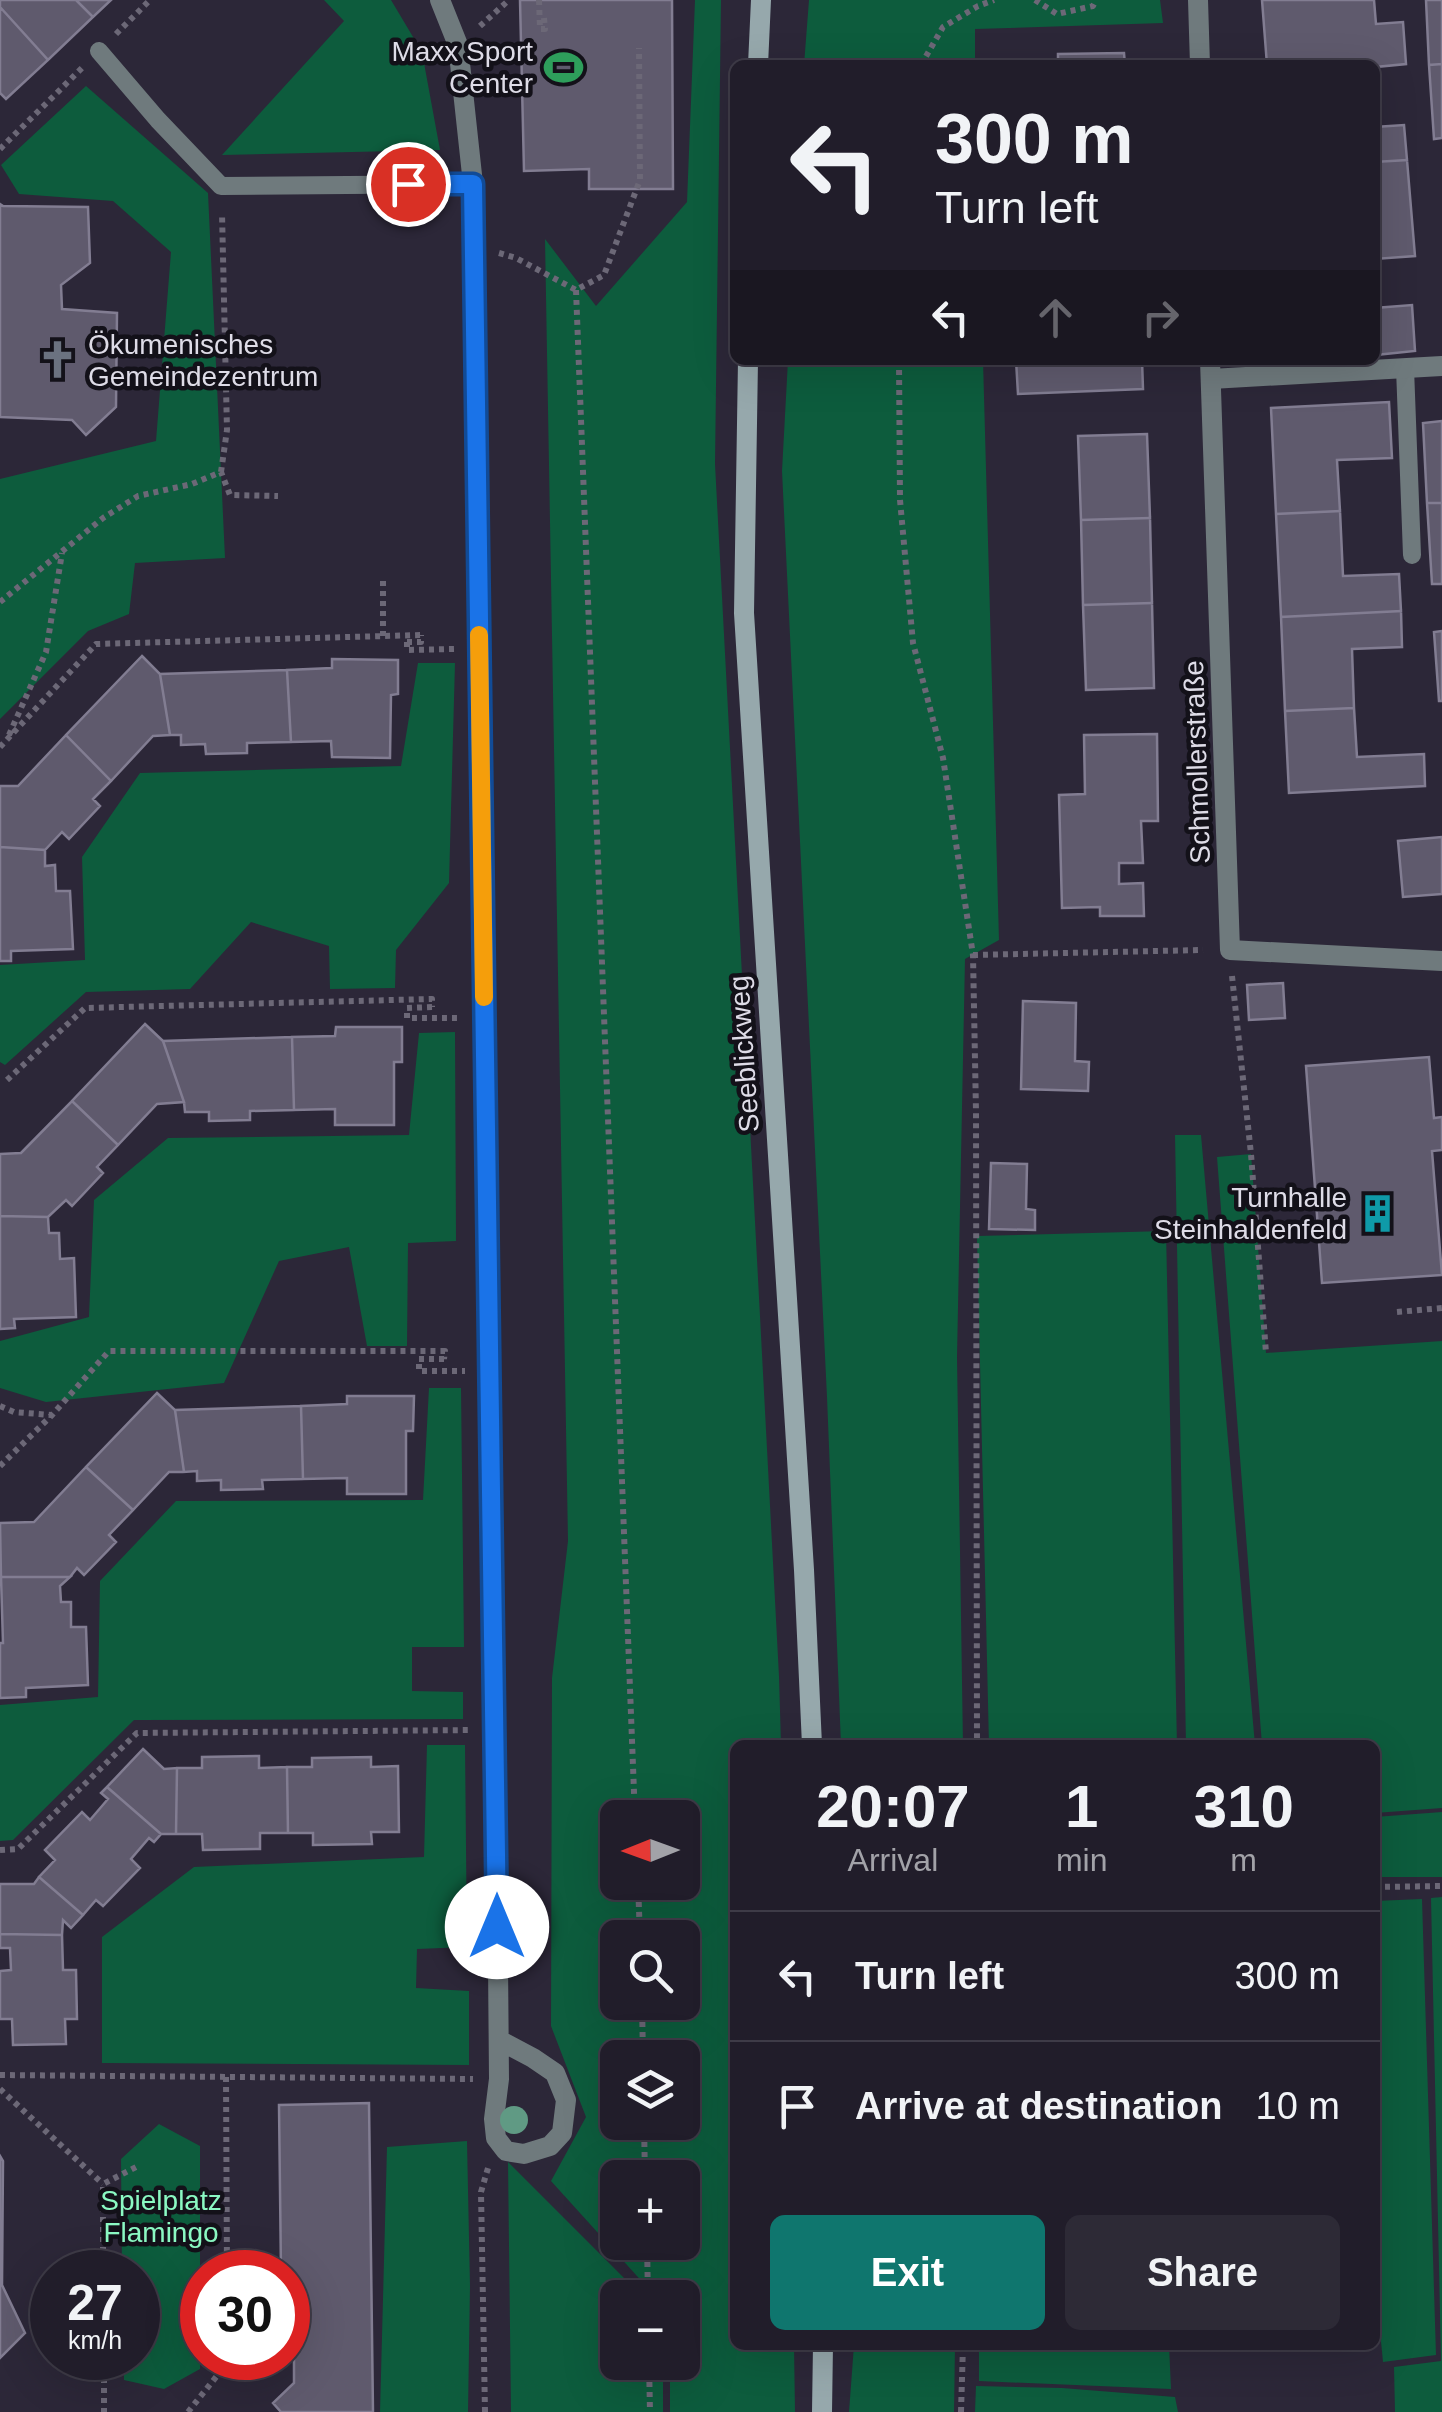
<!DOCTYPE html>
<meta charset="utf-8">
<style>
body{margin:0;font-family:Arial,sans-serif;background:#2d2a36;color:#f1f3f6;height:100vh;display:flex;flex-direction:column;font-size:38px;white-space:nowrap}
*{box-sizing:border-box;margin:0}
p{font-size:32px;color:#a2a2a8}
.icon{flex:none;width:55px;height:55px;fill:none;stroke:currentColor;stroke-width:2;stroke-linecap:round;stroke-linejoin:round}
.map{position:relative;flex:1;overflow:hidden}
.panel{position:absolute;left:730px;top:1740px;width:650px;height:610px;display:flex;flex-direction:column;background:#211d2a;border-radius:15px;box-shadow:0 10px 40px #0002,0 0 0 2px #3e3b47}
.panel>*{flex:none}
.top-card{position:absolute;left:730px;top:60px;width:650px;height:305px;border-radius:15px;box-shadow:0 10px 40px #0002,0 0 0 2px #3e3b47;background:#211d2a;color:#f1f3f6;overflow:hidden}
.needle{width:65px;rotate:269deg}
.buttons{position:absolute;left:600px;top:1800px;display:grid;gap:20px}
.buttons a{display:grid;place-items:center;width:100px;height:100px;border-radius:15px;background:#211d2a;box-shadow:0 10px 40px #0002,0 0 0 2px #3e3b47;font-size:50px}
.speed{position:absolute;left:30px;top:2250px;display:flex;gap:20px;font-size:50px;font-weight:700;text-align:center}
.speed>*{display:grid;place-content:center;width:130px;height:130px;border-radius:50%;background:#211d2a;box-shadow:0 10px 40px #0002,0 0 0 2px #3e3b47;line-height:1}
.speed small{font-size:25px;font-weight:400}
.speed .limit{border:15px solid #d22;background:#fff;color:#111}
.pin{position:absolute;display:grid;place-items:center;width:85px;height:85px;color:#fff;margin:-42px;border:5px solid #fff;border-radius:50%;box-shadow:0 2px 10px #0007}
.me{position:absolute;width:110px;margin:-55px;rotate:0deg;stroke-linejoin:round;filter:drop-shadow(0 0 8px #0008)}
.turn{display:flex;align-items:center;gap:35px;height:210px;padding:0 40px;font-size:45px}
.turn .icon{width:130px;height:130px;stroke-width:2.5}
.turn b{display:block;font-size:70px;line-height:85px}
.lanes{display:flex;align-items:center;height:95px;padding:0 40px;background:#0003;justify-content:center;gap:50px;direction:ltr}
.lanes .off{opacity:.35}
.eta{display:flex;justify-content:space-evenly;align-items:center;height:170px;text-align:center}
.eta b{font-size:60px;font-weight:700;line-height:70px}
.cta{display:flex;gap:20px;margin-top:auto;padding:20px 40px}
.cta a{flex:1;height:115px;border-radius:15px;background:#0f766e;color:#fff;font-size:40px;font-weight:700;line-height:115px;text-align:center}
.cta a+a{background:#2d2a36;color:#f1f3f6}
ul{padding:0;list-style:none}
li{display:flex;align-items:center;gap:30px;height:130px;padding:0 40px;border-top:2px solid #3e3b47}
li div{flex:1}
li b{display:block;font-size:38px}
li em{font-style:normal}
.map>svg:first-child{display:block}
.green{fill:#0d5c3d;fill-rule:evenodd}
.building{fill:#5f5a6d;stroke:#827d92;stroke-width:2.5}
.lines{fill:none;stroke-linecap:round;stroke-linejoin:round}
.path{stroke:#6c6877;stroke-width:6;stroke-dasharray:5 5;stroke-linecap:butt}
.service{stroke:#6f7a7d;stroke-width:18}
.minor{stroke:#6f7a7d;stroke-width:20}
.secondary{stroke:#96a8ac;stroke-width:20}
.tree{fill:#609a84}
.route-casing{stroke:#114b97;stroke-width:25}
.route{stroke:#1a73e8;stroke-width:18}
.slow{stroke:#f59e0b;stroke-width:18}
.labels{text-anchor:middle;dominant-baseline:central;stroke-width:9;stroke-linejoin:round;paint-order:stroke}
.poi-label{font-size:28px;fill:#dedce7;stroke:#131119;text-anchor:end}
.street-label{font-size:28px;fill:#dedce7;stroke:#131119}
.park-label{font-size:28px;fill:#8bf9c3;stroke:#131119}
</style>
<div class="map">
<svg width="1442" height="2412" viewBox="0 0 1442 2412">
<rect width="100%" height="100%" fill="#2c2738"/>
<path class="green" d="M324,0H391L422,52L440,150L222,155L344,21Z
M695,0H721L715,464L779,1676L781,1745H735V2345H794L795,2412H670V2363L682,2362V2298L656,2297L551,2181L586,2117L551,2026L552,1678L568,1541L545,239L596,306L687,202ZM618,1818H682V1882H618ZM618,1938H682V2002H618ZM618,2058H682V2122H618ZM618,2178H682V2242H618Z
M809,0H1160L1163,23L975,29V65H804Z
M86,86L208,193L225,558L135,563L129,614L88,631L0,719V479L156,441L171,252L113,201L19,194L1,165Z
M788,360H983L999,940L965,959L957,1357L963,1745H841L827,1397L782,471Z
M418,663H455L449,883L396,950L395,988L330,989L329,946L251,922L190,989L86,992L5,1065L0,1062V965L85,960L82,857L140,773L401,766Z
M455,1032L456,1241L408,1243L407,1346H367L349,1247L279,1261L224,1383L46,1402L0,1388V1341L89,1317L94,1200L168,1138L409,1135L419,1033Z
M1175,1135H1201L1255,1745H1186Z
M1251,1154L1266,1353L1442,1341V1808L1375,1813V1745H1262L1217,1157Z
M1166,1231L1177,1745H989L977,1236Z
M429,1388H461L464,1647H412V1691L463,1692V1719L134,1720L13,1840L0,1841V1705L98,1697L100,1581L176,1501L423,1500Z
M427,1745H465L467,1947L417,1949L416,1988L469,1991V2065L102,2063V1937L194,1867L424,1857Z
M1442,1812V1877H1375V1817Z
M1442,1897V2412H1395L1394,2367L1441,2361L1431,1898Z
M1422,1899L1436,2355L1383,2362L1375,2279V1901Z
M159,2124L200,2146V2369L164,2389L124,2380V2358H138V2272H122L121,2159Z
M467,2141L470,2286L468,2412H380L387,2147Z
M508,2162L643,2297L618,2298V2362L663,2363V2412H511Z
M854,2345H955L954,2412H849Z
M979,2345H1169L1171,2389L979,2381Z
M976,2386L1062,2388L1175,2397L1178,2412H975Z"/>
<path class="building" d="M0,0H76L93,17L48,60L0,7Z
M76,0H111L93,17Z
M520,0H672L673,189H589V169L524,171Z
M1262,0H1374L1376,24L1403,22L1406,64L1375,67V65H1267Z
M1426,0H1442V64L1429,65Z
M0,7L48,60L6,99L0,93Z
M1124,53L1125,65H1058V54Z
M1442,64V138L1434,139L1429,65Z
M1404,125L1407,160L1375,162V127Z
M1407,160L1415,256L1375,259V162Z
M0,204L3,206L88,207L90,263L61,285L62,309L117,313L116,407L86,435L72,420L0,417Z
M1412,305L1415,351L1375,355V308Z
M1016,360H1142L1143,389L1018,394Z
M1389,402L1392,458L1337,460L1340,511L1276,514L1271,408Z
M1442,421V503H1427L1423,423Z
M1147,434L1150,518L1081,520L1078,436Z
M1427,503H1442V584H1432Z
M1340,511L1343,576L1399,574L1401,611L1281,617L1276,514Z
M1150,518L1152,603L1083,605L1081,520Z
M1152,603L1154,688L1086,690L1083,605Z
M1401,611L1402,647L1352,649L1354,708L1285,711L1281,617Z
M1442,631V701H1439L1434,632Z
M142,656L160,674L170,735L153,736L111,781L66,735Z
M332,659L398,660V694L391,695L390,758L332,757L331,741L291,742L287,670L332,668Z
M287,670L291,742L247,743V753L206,754L205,744L181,745V735H170L160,674Z
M1354,708L1357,757L1424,754L1425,786L1289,793L1285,711Z
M1157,734L1158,821H1141L1143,863H1119V884L1143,883L1144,916H1100V907L1062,908L1059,795L1085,794L1084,735Z
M66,735L111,781L93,799L100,806L69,839L62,832L45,850L0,847V786H18Z
M1442,837V894L1403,897L1398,841Z
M0,847L45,850V866L55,865L56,891H70L73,949L11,951V961H0Z
M1283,983L1285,1018L1249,1020L1247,985Z
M1023,1001L1076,1003L1075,1061L1089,1062L1088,1091L1021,1089Z
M145,1024L163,1041L184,1102L157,1104L118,1145L72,1101Z
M336,1027H402V1062H394V1125H335V1109L294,1110L292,1037L335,1036Z
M292,1037L294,1110L250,1111V1120L209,1121V1112H185L184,1102L163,1041Z
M1429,1057L1434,1118L1442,1117V1150L1432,1151L1442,1275L1322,1283L1306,1066Z
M72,1101L118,1145L97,1167L103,1173L72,1206L66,1200L48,1217L0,1216V1154L21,1153Z
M991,1163L1027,1164L1026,1209L1035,1210V1230L989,1229Z
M0,1216L48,1217L49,1233H59L60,1259L74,1258L76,1317L14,1319L15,1328L0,1329Z
M157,1393L175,1410L184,1472H169L133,1510L86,1467Z
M347,1396H414L413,1431H406V1494H347V1478L303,1479L301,1406L347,1404Z
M301,1406L303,1479L262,1480L263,1489L221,1490V1480L197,1481V1471L184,1472L175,1410Z
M86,1467L133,1510L109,1535L116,1542L84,1575L77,1568L70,1577H1L0,1523L34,1522Z
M1,1577H70L60,1586L61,1602H71V1627H86L88,1685L26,1688V1697L0,1698V1643H3Z
M143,1749L164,1769L177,1768L176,1834H161L107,1787Z
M259,1756V1768L287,1767L288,1833H260V1849L203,1850L202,1834H176L177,1768H202V1757Z
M371,1757V1767L398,1766L399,1832H371L372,1844L313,1845V1833H288L287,1767H312V1758Z
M107,1787L161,1834L154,1842L149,1838L131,1859L140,1868L103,1906L96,1900L83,1915L39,1877L55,1860L45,1850L82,1812L90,1820L108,1799L101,1793Z
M39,1877L83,1915L71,1928L63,1920L62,1935L0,1934V1884H34Z
M0,1934L62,1935L63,1970H76L77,2019H65L66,2044L13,2045L12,2019H0V1971L11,1970L10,1948H0Z
M369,2103L373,2412H281L273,2403L294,2383V2354H288V2272H281L279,2105Z
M0,2156L3,2161L2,2285H0Z
M0,2285H2L25,2333L0,2358Z"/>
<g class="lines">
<path class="path" d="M539,0L540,29H545L544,18
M1035,0L1057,14L1093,6L1096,0
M480,26L509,0
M116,34L150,0
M921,65L943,27L978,6L994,0
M0,149L82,68
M499,253L516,258L576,290L604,275L640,180L639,48
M576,290L635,1818
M899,360L900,500L913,643L943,758L973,955L976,1112L977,1745
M221,472L227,430L222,213
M383,581V636
M0,602L103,518L138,496L192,484L221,472L230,495L278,496
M407,642V650L454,649
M407,642H421V635
M9,735L46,652L62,553
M0,747L96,644L421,635
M973,955L1203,950
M1232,976L1251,1154L1266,1353
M432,1007L407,1008V1018H460
M7,1080L85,1008L432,999V1007
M1397,1312L1442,1308
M444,1359H419V1371H465
M0,1406L14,1412L51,1415
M0,1466L52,1415L109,1351H445L444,1359
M0,1850L18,1849L137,1733L472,1730
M638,1882L640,1938
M1375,1887L1442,1886
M642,2002L643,2058
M0,2075L473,2079
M226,2077L227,2272
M0,2089L103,2184
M644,2122L645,2178
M647,2242L648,2298
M103,2272V2184L138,2166
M104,2358V2412
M649,2362L650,2412
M188,2412L228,2362V2358
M485,2412L481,2192L488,2168
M961,2412L963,2345"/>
<path class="service" d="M99,51L158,120L221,186L473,184
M1405,368L1412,555"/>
<path class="minor" d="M440,0L458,45L473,184L496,1730L499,2079L494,2119L496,2138L506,2151L524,2154L550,2146L562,2133L566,2100L555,2073L533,2058L499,2040
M1198,0L1200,65
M1210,360L1230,950L1442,961
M1211,379L1442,366"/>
<path class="secondary" d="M758,65L761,0
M748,360L744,613L804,1570L812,1745
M822,2412L823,2345"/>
</g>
<circle class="tree" cx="514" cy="2120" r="14"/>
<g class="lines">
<defs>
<path id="route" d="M408,184H473L497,1927"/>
</defs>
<use href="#route" class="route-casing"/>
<use href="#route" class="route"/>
<path class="slow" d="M479,635L484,997"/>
</g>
<defs>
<symbol id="stadium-bare" viewBox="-9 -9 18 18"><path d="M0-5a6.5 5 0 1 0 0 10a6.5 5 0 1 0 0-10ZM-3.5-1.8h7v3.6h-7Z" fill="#2e9e5b" stroke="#131119" stroke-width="2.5" paint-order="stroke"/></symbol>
<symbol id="church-bare" viewBox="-9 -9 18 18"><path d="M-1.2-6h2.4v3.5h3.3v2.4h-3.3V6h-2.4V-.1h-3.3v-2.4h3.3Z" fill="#6b7280" stroke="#131119" stroke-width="2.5" paint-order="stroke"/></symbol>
<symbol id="building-bare" viewBox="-9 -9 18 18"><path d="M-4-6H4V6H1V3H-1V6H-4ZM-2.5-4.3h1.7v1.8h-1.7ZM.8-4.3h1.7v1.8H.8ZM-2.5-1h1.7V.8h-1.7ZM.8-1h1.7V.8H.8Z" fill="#0f9aa8" stroke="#131119" stroke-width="2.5" paint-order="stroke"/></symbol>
</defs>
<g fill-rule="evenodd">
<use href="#stadium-bare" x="536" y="40" width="55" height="55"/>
<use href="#church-bare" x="30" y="332" width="55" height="55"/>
<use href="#building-bare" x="1350" y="1186" width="55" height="55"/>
</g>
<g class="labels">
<g class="poi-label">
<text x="533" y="51">Maxx Sport<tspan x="533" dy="32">Center</tspan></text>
<text x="88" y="344" text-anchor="start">Ökumenisches<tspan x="88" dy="32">Gemeindezentrum</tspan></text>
<text x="1347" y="1197">Turnhalle<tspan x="1347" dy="32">Steinhaldenfeld</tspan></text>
</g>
<g class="street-label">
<text transform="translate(1197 762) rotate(-92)">Schmollerstraße</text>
<text transform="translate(744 1054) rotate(-94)">Seeblickweg</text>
</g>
<g class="park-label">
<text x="161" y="2200">Spielplatz<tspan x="161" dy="32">Flamingo</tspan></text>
</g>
</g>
</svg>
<div class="buttons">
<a><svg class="needle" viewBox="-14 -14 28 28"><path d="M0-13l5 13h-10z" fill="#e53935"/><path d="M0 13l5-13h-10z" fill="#a2a2a8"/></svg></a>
<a><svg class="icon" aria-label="search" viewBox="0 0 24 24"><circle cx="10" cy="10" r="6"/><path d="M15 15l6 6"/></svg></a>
<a><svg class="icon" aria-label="layers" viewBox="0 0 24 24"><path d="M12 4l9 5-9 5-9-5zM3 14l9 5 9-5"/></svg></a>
<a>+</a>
<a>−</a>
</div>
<div class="speed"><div>27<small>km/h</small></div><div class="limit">30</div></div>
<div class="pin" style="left:408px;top:184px;background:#d93025"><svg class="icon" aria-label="arrive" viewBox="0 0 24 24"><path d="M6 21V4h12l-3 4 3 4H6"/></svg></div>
<svg class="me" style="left:497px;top:1927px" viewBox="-20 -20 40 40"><circle r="19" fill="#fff"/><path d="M0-13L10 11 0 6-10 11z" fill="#1a73e8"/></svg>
<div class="top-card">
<div class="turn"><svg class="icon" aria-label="left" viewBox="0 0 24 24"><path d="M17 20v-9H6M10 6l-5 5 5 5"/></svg><div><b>300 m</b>Turn left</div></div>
<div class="lanes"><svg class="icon" aria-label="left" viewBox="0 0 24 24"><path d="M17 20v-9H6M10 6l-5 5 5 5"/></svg><svg class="icon off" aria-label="ahead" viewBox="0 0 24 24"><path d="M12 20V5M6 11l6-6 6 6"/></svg><svg class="icon off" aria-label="right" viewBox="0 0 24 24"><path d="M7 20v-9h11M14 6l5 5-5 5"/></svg></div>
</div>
<section class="panel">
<div class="eta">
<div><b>20:07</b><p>Arrival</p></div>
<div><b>1</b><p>min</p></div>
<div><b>310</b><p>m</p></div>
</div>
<ul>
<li><svg class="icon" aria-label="left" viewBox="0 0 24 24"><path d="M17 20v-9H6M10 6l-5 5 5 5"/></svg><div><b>Turn left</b></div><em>300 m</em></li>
<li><svg class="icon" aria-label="arrive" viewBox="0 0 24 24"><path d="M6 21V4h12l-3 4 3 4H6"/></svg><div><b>Arrive at destination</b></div><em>10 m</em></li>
</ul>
<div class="cta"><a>Exit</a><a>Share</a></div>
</section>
</div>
